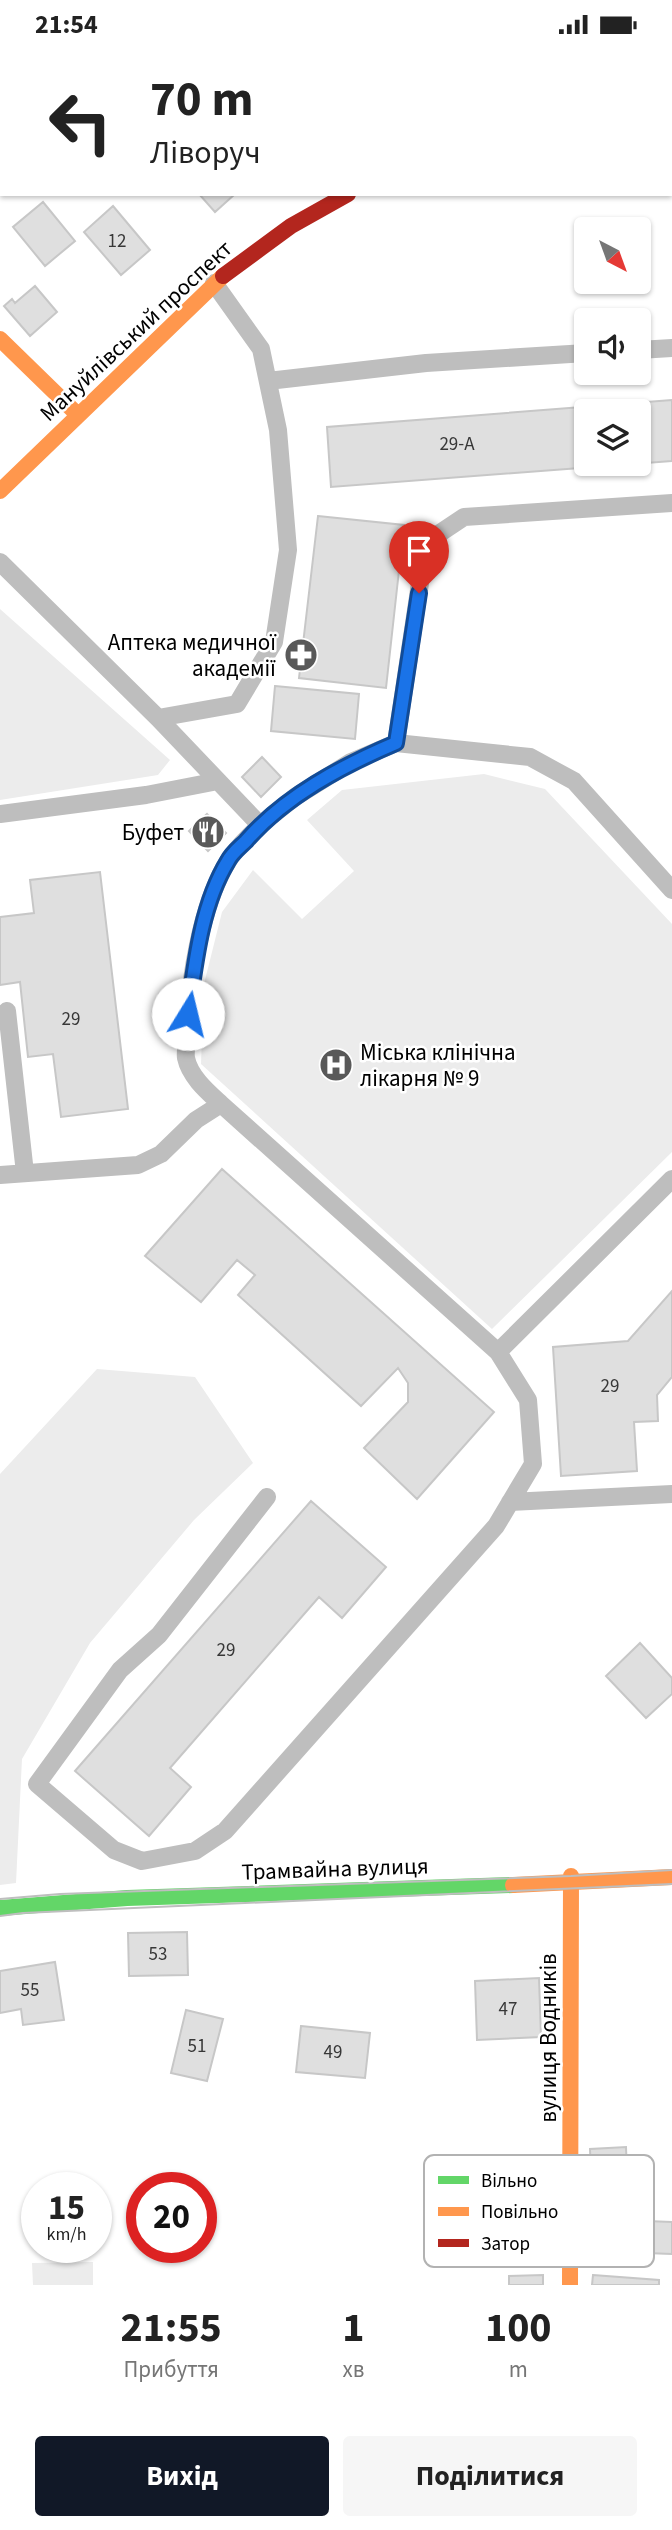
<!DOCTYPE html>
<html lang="uk">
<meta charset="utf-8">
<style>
body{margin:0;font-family:"Source Sans 3",sans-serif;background:#f6f6f6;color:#222;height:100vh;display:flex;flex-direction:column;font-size:26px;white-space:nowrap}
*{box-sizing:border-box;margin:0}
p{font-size:23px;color:#767676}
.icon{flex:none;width:38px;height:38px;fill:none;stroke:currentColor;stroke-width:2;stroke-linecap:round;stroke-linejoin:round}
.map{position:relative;height:2236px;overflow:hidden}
.side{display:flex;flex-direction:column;background:#fff;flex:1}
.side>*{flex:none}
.hud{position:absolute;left:0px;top:0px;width:672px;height:147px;box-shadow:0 2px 5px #0004;background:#fff;color:#222;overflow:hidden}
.needle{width:46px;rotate:139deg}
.fabs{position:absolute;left:574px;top:168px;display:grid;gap:14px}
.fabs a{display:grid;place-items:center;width:77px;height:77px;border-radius:7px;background:#fff;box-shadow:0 2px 5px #0004;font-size:35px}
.speed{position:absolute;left:21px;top:2123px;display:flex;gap:14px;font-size:35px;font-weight:700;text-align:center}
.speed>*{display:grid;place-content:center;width:91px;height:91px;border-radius:50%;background:#fff;box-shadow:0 2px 5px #0004;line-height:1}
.speed small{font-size:18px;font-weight:400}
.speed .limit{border:10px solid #d22;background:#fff;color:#111}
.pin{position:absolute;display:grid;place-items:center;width:60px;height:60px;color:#fff;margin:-72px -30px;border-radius:50% 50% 50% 0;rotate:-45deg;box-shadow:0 0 7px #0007}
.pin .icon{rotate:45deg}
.me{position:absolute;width:77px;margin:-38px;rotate:9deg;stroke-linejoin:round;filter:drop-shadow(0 0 5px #0008)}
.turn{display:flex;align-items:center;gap:24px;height:147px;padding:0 35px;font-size:32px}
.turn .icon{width:91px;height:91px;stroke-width:2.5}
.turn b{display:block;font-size:49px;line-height:60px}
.eta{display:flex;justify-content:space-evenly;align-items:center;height:119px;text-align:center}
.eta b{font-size:42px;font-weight:700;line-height:49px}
.primary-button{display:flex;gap:14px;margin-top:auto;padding:14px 35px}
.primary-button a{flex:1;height:80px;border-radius:7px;background:#111827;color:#fff;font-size:28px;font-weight:700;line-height:80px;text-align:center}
.primary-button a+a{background:#f6f6f6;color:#222}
.status{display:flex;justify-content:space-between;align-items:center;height:49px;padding:0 35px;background:#fff;direction:ltr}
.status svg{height:19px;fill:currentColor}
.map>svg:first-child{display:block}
.green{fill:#ececec}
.building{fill:#dfdfdf;stroke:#c7c7c7;stroke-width:2;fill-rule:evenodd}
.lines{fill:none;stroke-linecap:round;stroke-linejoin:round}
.lane{stroke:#bebebe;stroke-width:18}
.fast{stroke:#63d668;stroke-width:16}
.slow{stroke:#ff974d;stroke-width:16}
.jam{stroke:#b3261e;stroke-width:16}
.tram{stroke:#bebebe;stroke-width:2}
.route-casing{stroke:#114b97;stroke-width:18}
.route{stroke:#1a73e8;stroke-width:12}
.labels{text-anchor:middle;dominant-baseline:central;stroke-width:5;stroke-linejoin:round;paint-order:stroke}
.number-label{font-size:19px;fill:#383838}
.street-label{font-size:23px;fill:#000;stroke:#fff}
.poi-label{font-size:23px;fill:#000;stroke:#fff;text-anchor:end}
.key{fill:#fff;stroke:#b2b2b2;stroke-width:2}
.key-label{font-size:19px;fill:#000}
</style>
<div class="status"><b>21:54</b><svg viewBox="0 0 49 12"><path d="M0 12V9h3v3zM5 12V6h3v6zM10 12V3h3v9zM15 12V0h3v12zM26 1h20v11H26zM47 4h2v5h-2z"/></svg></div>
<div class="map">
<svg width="672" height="2236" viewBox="0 0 672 2236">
<rect width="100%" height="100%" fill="#fff"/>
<path class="green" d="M0,560L170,711L158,726L0,751Z
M484,725L545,740L672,875V1103L492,1280L201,1015L204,935L222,863L253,821L302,870L354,822L307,771L342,741Z
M97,1320L195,1328L253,1414L194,1471L90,1594L22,1710L16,1834L0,1836V1425Z
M93,2213V2236H33L32,2214Z"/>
<path class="building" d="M199,145H235L215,163Z
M43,153L75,192L45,217L13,178Z
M113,157L150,201L121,226L84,183Z
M35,237L57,263L30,287L4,257L12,250L15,254Z
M672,351V412L331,438L327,378ZM586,362H639V415H586Z
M318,467L404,476L386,639L299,629Z
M275,637L359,645L355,690L271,682Z
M262,708L281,728L261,748L242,728Z
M207,765L226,784L208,802L189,782Z
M100,823L128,1060L61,1068L53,1005L28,1008L20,933L0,936V868L34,864L30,831Z
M222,1120L494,1363L417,1450L364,1399L408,1353V1334L398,1319L361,1357L238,1246L255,1226L237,1211L201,1253L145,1207Z
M672,1242V1328L657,1346L658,1372L634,1373L637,1422L561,1427L553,1298L628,1292Z
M311,1452L386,1518L342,1569L319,1548L170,1719L191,1738L149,1787L75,1722Z
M640,1594L672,1629V1645L646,1669L606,1627Z
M187,1883L188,1926L129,1927L128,1884Z
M55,1913L64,1971L23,1976L21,1960L0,1964V1922Z
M539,1929L541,1988L477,1991L475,1932Z
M186,1961L223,1970L207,2032L171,2024Z
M301,1977L370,1984L365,2029L296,2023Z
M626,2098L627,2126L591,2128L590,2100Z
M647,2172L672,2173V2205L646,2204Z
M543,2226V2236H509V2227Z
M593,2226L659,2231V2236H592Z"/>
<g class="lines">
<path class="lane" d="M429,0V2
M639,301L672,299
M268,332L426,314L586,304
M0,513L158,669L237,655L274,593L288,501L278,381L261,300L214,234
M158,669L260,776C250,787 236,799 228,812C200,858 189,934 187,988C187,994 185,1003 186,1009C190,1028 208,1043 221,1055L498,1303L528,1351L533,1415L496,1477L225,1782L195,1802L142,1812L114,1801L37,1735L120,1621L159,1586L267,1448
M396,694L530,708L574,732L672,841
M0,765L146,746L218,732
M260,776L295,748L351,713L396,694L422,521L434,488L464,468L672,454
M7,962L25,1124
M0,1126L138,1116L161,1105L196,1071L221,1055
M498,1303L672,1130
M510,1453L672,1445"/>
<path class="fast" d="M0,1859L127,1849L513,1836"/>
<path class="slow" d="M670,88H672
M0,290L78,366
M0,442L223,227
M513,1836L672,1828
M570,2236L571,1827"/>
<path class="jam" d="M223,227L291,177L348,145"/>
<path class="tram" d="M0,1850L60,1845L571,1827L672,1821
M0,1867L23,1864L672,1835"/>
</g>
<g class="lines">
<defs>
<path id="route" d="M188,965C195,915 201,856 228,812C232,804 240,798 246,792C285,747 342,717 396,694L419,544"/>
</defs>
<use href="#route" class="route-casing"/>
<use href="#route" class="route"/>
</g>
<defs>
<symbol id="pharmacy-disc" viewBox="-11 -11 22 22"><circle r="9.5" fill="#595959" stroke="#fff"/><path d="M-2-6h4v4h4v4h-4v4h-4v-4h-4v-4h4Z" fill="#fff"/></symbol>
<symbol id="restaurant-disc" viewBox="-11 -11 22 22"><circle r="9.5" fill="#595959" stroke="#fff"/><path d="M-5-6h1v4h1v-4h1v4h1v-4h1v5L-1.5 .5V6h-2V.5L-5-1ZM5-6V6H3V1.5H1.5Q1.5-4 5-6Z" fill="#fff"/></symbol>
<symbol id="hospital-disc" viewBox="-11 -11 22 22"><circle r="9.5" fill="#595959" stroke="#fff"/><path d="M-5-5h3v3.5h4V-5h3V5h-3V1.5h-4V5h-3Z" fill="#fff"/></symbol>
</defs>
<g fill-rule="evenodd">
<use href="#pharmacy-disc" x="282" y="587" width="38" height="38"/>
<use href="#restaurant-disc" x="189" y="764" width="38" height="38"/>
<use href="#hospital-disc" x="317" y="997" width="38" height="38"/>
</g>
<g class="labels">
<g class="number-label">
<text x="117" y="192">12</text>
<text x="457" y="395">29-А</text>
<text x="71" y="970">29</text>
<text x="610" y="1337">29</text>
<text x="226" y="1601">29</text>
<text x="158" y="1905">53</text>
<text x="30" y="1941">55</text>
<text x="508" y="1960">47</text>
<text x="197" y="1997">51</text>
<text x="333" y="2003">49</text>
</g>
<g class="street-label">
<text transform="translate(136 282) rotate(-43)">Мануйлівський проспект</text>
<text transform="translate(335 1820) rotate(-2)">Трамвайна вулиця</text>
<text transform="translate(548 1989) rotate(-90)">вулиця Водників</text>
</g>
<g class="poi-label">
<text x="276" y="593">Аптека медичної<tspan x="276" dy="26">академії</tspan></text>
<text x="184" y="783">Буфет</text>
<text x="360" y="1003" text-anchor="start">Міська клінічна<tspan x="360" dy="26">лікарня № 9</tspan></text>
</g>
</g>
<rect x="424" y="2106" width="230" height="112" rx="10" class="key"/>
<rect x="438" y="2127" width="31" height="8" fill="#63d668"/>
<rect x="438" y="2158" width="31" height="9" fill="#ff974d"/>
<rect x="438" y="2190" width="31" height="8" fill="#b3261e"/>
<g class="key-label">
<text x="481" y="2138">Вільно</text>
<text x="481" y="2169">Повільно</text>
<text x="481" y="2201">Затор</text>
</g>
</svg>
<div class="fabs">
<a><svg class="needle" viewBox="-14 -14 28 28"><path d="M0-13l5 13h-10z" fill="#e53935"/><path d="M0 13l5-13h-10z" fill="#767676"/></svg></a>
<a><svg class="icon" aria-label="sound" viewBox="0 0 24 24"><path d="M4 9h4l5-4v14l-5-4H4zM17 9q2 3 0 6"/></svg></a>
<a><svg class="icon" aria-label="layers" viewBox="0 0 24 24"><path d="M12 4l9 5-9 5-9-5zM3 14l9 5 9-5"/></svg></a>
</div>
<div class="speed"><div>15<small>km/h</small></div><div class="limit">20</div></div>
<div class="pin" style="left:419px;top:544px;background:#d93025"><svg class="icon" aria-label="arrive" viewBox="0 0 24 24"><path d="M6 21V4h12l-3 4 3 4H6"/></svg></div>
<svg class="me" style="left:188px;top:965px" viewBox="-20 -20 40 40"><circle r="19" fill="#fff"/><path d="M0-13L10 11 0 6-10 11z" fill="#1a73e8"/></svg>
<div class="hud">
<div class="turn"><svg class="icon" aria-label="left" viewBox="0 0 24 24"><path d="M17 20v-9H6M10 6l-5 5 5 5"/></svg><div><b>70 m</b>Ліворуч</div></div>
</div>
</div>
<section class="side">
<div class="eta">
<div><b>21:55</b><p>Прибуття</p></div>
<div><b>1</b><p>хв</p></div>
<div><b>100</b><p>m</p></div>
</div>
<div class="primary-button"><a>Вихід</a><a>Поділитися</a></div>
</section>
